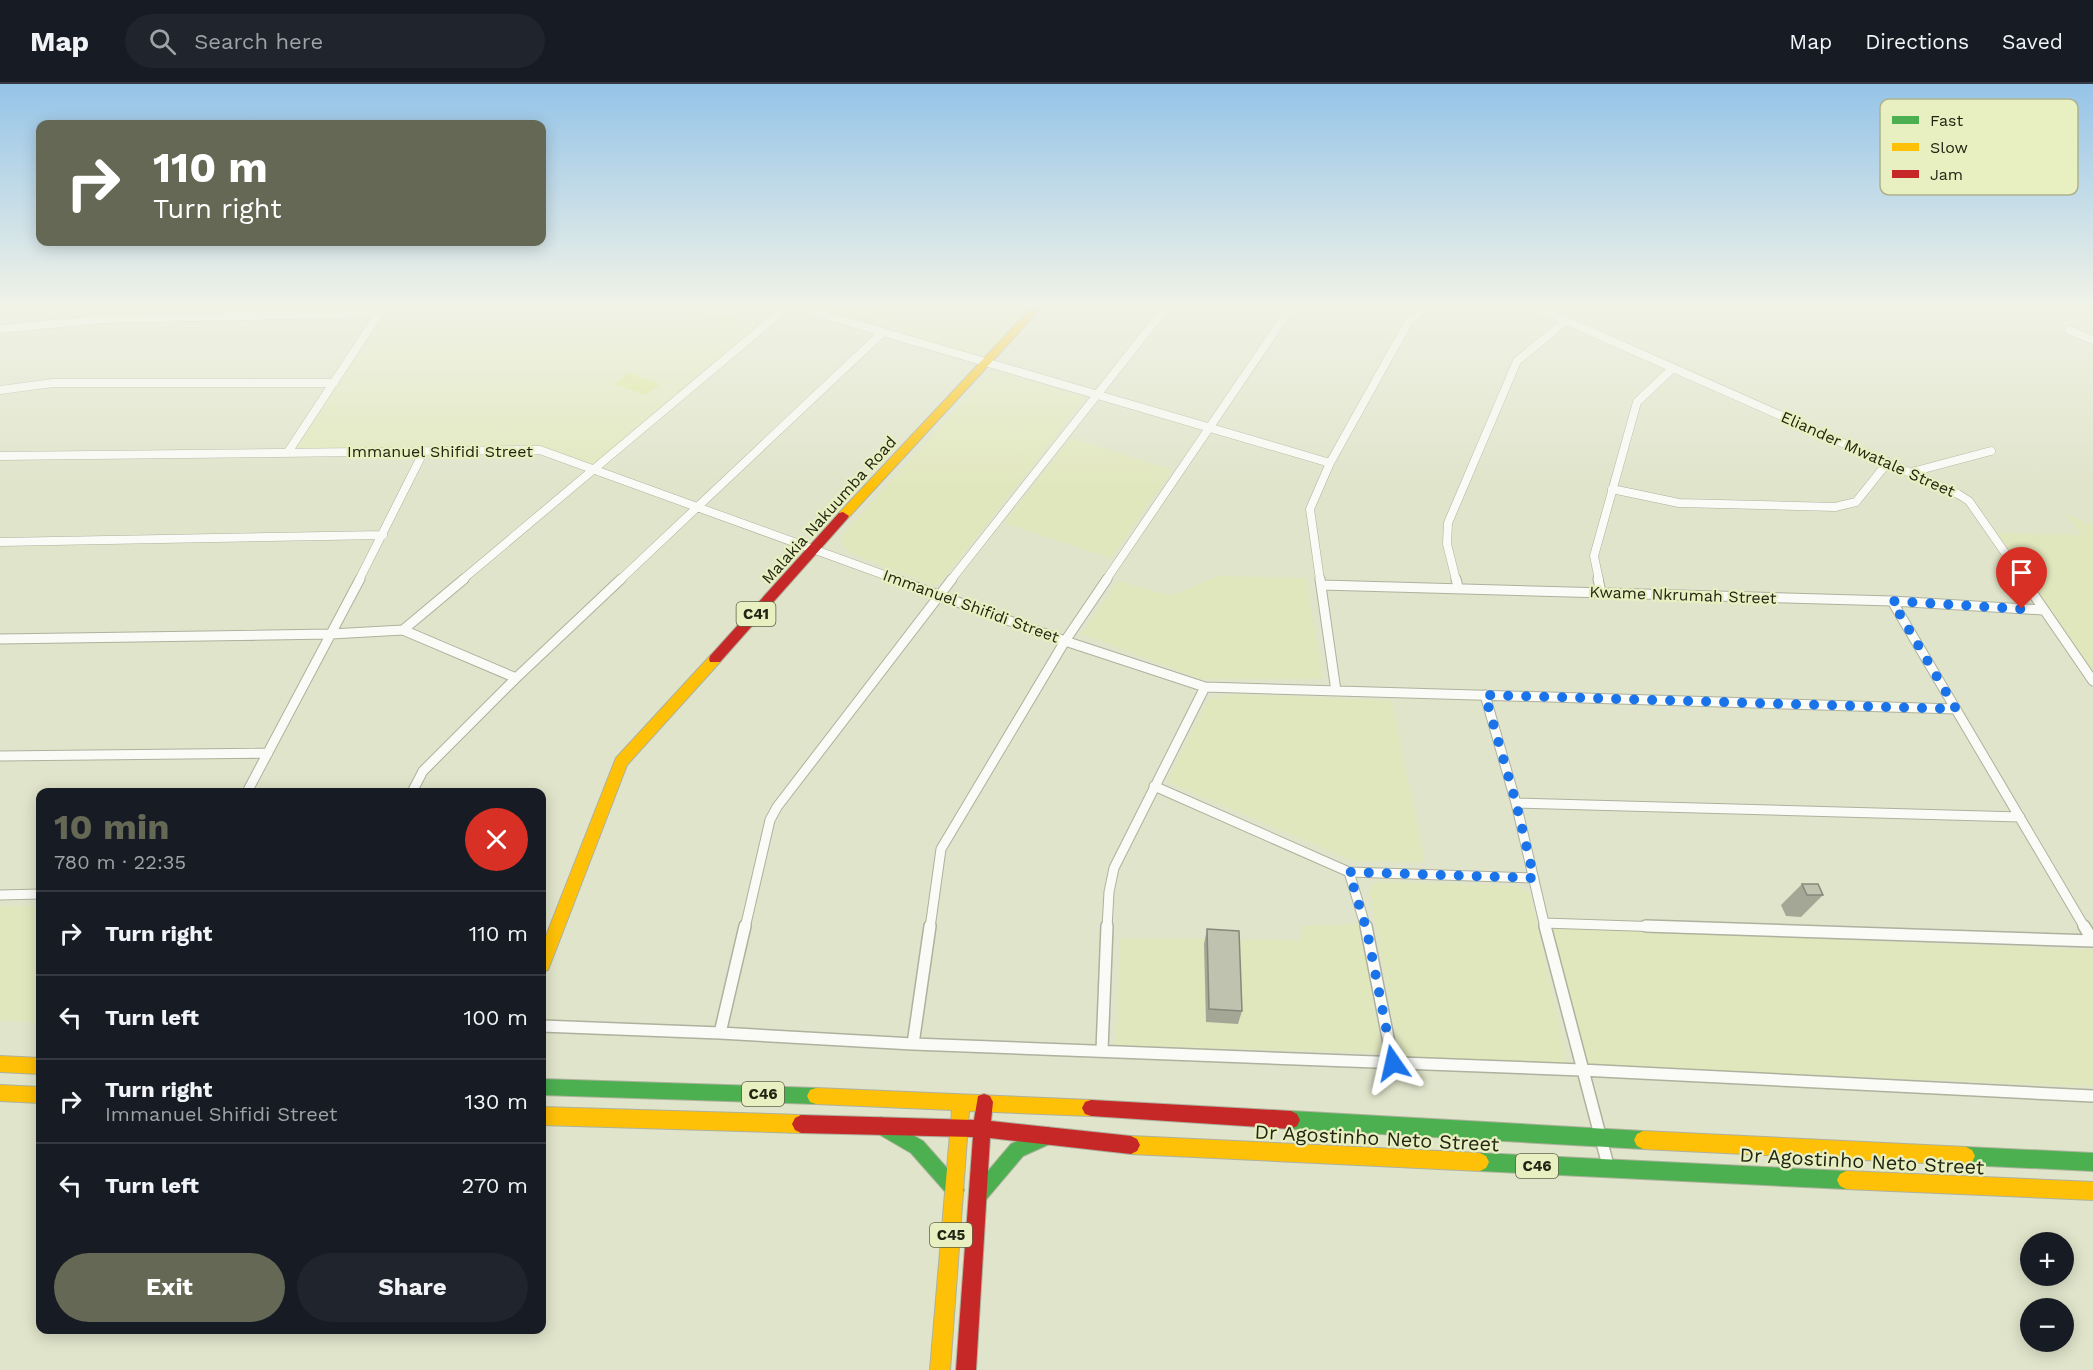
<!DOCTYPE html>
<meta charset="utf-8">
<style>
body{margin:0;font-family:"Work Sans",sans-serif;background:#20242c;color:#f1f3f6;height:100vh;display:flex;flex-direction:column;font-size:22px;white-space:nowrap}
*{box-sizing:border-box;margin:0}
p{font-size:20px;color:#9ea1a6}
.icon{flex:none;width:33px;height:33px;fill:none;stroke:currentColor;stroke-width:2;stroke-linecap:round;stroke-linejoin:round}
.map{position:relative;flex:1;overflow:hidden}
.drawer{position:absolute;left:36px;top:704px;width:510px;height:546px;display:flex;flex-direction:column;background:#171b24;border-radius:12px;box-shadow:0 3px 15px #0003}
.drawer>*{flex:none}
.hud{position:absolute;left:36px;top:36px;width:510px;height:126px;border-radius:12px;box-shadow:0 3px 15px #0003;background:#656854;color:#fff;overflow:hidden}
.tools{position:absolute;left:2020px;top:1148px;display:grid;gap:12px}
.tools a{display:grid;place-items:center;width:54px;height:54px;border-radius:50%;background:#171b24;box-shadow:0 3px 15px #0003;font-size:30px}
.pin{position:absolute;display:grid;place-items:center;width:51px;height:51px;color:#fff;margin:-62px -26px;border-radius:50% 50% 50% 0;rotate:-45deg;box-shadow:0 0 6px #0007}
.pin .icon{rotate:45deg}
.me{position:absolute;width:66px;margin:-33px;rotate:349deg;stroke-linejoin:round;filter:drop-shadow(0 0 4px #0008)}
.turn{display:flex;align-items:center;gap:21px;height:126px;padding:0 18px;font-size:27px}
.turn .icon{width:78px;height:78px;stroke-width:2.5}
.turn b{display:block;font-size:42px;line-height:51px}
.round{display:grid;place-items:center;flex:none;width:63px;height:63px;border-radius:32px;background:#20242c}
.overview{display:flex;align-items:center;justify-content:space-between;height:102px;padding:0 18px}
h1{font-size:36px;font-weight:700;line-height:45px;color:#656854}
.button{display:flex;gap:12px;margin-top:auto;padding:12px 18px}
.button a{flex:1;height:69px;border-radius:36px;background:#656854;color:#fff;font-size:24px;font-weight:700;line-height:69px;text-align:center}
.button a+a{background:#20242c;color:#f1f3f6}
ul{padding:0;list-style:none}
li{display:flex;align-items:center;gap:18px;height:84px;padding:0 18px;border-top:2px solid #363941}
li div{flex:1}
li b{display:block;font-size:22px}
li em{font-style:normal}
header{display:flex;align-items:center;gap:36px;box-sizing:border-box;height:84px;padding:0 30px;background:#171b24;border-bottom:2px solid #363941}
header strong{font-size:28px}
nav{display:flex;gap:33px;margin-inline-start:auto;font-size:21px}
.search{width:420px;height:54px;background:#20242c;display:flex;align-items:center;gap:15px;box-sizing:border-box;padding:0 21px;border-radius:33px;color:#9ea1a6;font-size:22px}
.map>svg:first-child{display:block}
.built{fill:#e1e7bd}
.green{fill:#dce697}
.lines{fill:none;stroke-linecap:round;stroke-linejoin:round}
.street-far2-casing{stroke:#aeb19d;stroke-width:9}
.street-far1-casing{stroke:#aeb19d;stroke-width:11}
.street-casing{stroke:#aeb19d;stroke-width:14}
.fast-casing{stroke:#aeb19d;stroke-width:2}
.slow-casing{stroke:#aeb19d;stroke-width:2}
.jam-casing{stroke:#aeb19d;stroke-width:2}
.street-far2{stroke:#fafbf7;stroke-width:8}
.street-far1{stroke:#fafbf7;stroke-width:9}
.street{stroke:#fafbf7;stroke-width:11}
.fast{fill:#4caf50;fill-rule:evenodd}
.slow{fill:#ffc107;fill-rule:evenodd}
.jam{fill:#c62828;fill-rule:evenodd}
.wall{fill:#a4a796}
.building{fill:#bfc2ae;stroke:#86887a;stroke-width:1.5}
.route{stroke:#1a73e8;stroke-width:10;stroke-dasharray:0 18}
.labels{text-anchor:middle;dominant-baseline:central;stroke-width:4.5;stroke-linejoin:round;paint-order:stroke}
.shield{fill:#e8efc0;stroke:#5e6248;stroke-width:1.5}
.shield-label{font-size:15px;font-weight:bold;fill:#232514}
.street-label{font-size:16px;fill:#232514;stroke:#e8efc0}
.near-street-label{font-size:20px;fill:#232514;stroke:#e8efc0}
.key{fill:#e8efc0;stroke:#adb28c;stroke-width:1.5}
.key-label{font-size:16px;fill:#232514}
</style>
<header>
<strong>Map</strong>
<div class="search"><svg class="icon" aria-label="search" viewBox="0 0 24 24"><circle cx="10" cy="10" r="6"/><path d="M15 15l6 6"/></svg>Search here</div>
<nav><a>Map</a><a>Directions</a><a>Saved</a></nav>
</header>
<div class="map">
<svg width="2093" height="1286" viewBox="0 0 2093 1286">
<rect width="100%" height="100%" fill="#e0e4ca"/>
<path class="built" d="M384,222H788L596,386L547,368H288Z
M892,222H1032L985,274L871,241Z
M1000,288L1085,314L940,499L932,501L848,468L840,454L989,289Z
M1071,354L1172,386L1111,474L1005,439Z
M2065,430L2093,441V597L1990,449L2082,451Z
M1219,492L1306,494L1323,595H1201L1082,550L1118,497L1170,512Z
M1235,610L1392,617L1425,779L1353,777L1167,698L1209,615Z
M1376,797L1517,802L1530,810L1566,972L1564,980L1400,972L1369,806Z
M0,822H40V939L0,936Z
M1359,840L1382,969L1116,961L1120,854L1301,856L1302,842Z
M1553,844L2093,866V1003L1587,981Z"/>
<path class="green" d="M810,222H892L871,241Z
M708,224L738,233L726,243L695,233Z
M628,289L660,300L646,311L614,300Z"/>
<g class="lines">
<defs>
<path id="street-far2" d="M794,222L1330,379
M1533,222L1958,410L1969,417L2024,496
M0,245L103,235L380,229
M2069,246L2093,256
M0,306L53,299H334
M288,368L384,222
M0,372L540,366L898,496
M1912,388L1991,367
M1612,405L1679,419L1835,423L1856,418L1888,378
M0,458L383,451
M359,496L424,367
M462,496L788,222
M620,496L883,248
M951,496L1167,222
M1106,496L1292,222
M1320,496L1310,425L1330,379L1409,237L1427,222
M1456,496L1447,460L1448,439L1517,277L1566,237
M1599,496L1594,472L1637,318L1673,284"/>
<path id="street-far1" d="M894,495L1065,557L1205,603L1956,625
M1320,495L1336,607
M1456,495L1458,503
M1598,495L1601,508
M2023,495L2093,597
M1322,501L1892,517L2043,526
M1892,517L2085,844
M403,546L516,594
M0,555L331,550L403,546L464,495
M1485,611L1516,719L1544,839L1692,844
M0,672L268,669
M1154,702L1349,788L1366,844
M247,708L360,495
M412,708L423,687L516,594L621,495
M1516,719L2020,733
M1349,788L1534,794
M0,811L40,810
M1544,839L1545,844
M745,844L770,736L777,723L952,495
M930,844L941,765L1065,557L1107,495
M1107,844L1109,808L1114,784L1205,603"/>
<path id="street" d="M1366,842L1393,979
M1545,842L1609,1085
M1646,842L2093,857
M2084,842L2093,857
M542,942L720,949L745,842
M720,949L913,960L1581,986L2093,1012
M913,960L930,842
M1102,966L1107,842"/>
<path id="fast" d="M542,995L816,1004L822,1006L825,1012L822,1018L816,1020L542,1011Z
M1291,1027L1643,1047L1649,1050L1652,1056L1649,1062L1643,1065L1291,1045L1285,1042L1282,1036L1285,1030Z
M881,1033L923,1057L961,1100L964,1106L961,1112L955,1115L949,1112L911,1069L875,1048L872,1042L875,1036Z
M1048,1043L1054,1046L1057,1052L1054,1058L1023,1072L984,1118L978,1121L972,1118L969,1112L972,1106L1011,1060Z
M1966,1063L2093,1069V1087L1966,1081L1960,1078L1957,1072L1960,1066Z
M1480,1069L1846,1087L1852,1090L1855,1096L1852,1102L1846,1105L1480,1087L1474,1084L1471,1078L1474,1072Z"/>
<path id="slow" d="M1033,222H1043L847,435H839V429Z
M715,570L720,572L721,575L720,578L627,681L550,881L548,886L542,888V862L616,674L710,572Z
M0,972L40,974V990L0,988Z
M0,1001L40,1003V1019L0,1017Z
M816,1004L1091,1016L1097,1018L1100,1024L1097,1030L1091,1032L969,1027L950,1286H930L952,1026L816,1020L810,1018L807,1012L810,1006Z
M542,1023L801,1031L807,1034L810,1040L807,1046L801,1049L542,1041Z
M1643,1047L1966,1063L1972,1066L1975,1072L1972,1078L1966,1081L1643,1065L1637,1062L1634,1056L1637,1050Z
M1131,1052L1480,1069L1486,1072L1489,1078L1486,1084L1480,1087L1131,1070L1125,1067L1122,1061L1125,1055Z
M1846,1087L2093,1098V1116L1846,1105L1840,1102L1837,1096L1840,1090Z"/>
<path id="jam" d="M843,428L849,432L847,435L720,578H710L709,575L710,572L839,429Z
M984,1010L990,1012L993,1018L991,1037L1131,1052L1137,1055L1140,1061L1137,1067L1131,1070L990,1054L976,1286H956L973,1053L801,1049L795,1046L792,1040L795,1034L801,1031L974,1036L978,1012Z
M1091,1016L1291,1027L1297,1030L1300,1036L1297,1042L1291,1045L1091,1032L1085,1030L1082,1024L1085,1018Z"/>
</defs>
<use href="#street-far2" class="street-far2-casing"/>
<use href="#street-far1" class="street-far1-casing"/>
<use href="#street" class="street-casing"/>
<use href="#fast" class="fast-casing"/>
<use href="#slow" class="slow-casing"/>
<use href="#jam" class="jam-casing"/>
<use href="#street-far2" class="street-far2"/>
<use href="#street-far1" class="street-far1"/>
<use href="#street" class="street"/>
<use href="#fast" class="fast"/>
<use href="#slow" class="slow"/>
<use href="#jam" class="jam"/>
</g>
<path class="wall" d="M1802,800L1823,811L1801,833L1786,832L1781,821Z
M1207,845L1242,927L1238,940L1206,938L1204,860Z"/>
<path class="building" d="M1802,800H1818L1823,811H1807Z
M1207,845L1239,847L1242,927L1209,925Z"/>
<linearGradient id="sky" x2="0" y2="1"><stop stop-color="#95c4e8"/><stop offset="0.55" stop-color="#f1f3e7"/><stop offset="1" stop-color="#f1f3e7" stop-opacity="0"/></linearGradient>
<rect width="2093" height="403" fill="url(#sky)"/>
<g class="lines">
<path class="route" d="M1393,979L1367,847L1349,788L1534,794L1516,719L1485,611L1956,625L1892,517L2022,525"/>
</g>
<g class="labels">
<g class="shield">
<rect x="736.5" y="518" width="39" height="24" rx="4.5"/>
<rect x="742" y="998" width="42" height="24" rx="4.5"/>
<rect x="1516" y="1070" width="42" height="24" rx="4.5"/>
<rect x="930" y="1139" width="42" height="24" rx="4.5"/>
</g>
<g class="shield-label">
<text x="756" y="530">C41</text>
<text x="763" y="1010">C46</text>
<text x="1537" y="1082">C46</text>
<text x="951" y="1151">C45</text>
</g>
<g class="street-label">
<text x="440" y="367">Immanuel Shifidi Street</text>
<text transform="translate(1868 370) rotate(24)">Eliander Mwatale Street</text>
<text transform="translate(829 426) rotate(-48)">Malakia Nakuumba Road</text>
<text transform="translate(1683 511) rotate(2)">Kwame Nkrumah Street</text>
<text transform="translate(971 522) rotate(20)">Immanuel Shifidi Street</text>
</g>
<g class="near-street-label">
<text transform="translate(1377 1054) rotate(3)">Dr Agostinho Neto Street</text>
<text transform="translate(1862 1077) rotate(3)">Dr Agostinho Neto Street</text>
</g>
</g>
<rect x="1880" y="15" width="198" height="96" rx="9" class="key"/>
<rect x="1892" y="32" width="27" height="8" fill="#4caf50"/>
<rect x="1892" y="59" width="27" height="8" fill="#ffc107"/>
<rect x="1892" y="86" width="27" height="8" fill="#c62828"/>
<g class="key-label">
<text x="1930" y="42">Fast</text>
<text x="1930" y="69">Slow</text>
<text x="1930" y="96">Jam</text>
</g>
</svg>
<div class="tools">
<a>+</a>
<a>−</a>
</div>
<div class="pin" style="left:2022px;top:525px;background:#d93025"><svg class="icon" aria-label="arrive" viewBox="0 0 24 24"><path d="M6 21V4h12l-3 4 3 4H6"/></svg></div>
<svg class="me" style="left:1393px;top:979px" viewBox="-20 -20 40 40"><path d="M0-17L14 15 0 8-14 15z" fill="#1a73e8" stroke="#fff" stroke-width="4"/></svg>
<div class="hud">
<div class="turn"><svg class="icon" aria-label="right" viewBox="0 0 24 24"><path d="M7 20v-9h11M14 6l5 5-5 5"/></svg><div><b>110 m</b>Turn right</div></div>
</div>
<section class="drawer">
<div class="overview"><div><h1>10 min</h1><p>780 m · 22:35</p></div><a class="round" style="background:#d93025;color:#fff"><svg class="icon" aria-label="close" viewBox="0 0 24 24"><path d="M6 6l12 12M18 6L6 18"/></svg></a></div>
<ul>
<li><svg class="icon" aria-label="right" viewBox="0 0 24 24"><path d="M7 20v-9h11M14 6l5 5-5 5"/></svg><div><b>Turn right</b></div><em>110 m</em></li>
<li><svg class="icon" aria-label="left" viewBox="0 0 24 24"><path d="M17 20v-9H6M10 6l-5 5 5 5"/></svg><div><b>Turn left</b></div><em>100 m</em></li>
<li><svg class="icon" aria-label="right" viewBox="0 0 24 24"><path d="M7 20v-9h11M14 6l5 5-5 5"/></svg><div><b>Turn right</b><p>Immanuel Shifidi Street</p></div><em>130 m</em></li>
<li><svg class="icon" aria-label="left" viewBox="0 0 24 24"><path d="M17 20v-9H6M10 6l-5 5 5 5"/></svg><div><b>Turn left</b></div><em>270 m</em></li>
</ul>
<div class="button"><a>Exit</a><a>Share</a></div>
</section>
</div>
